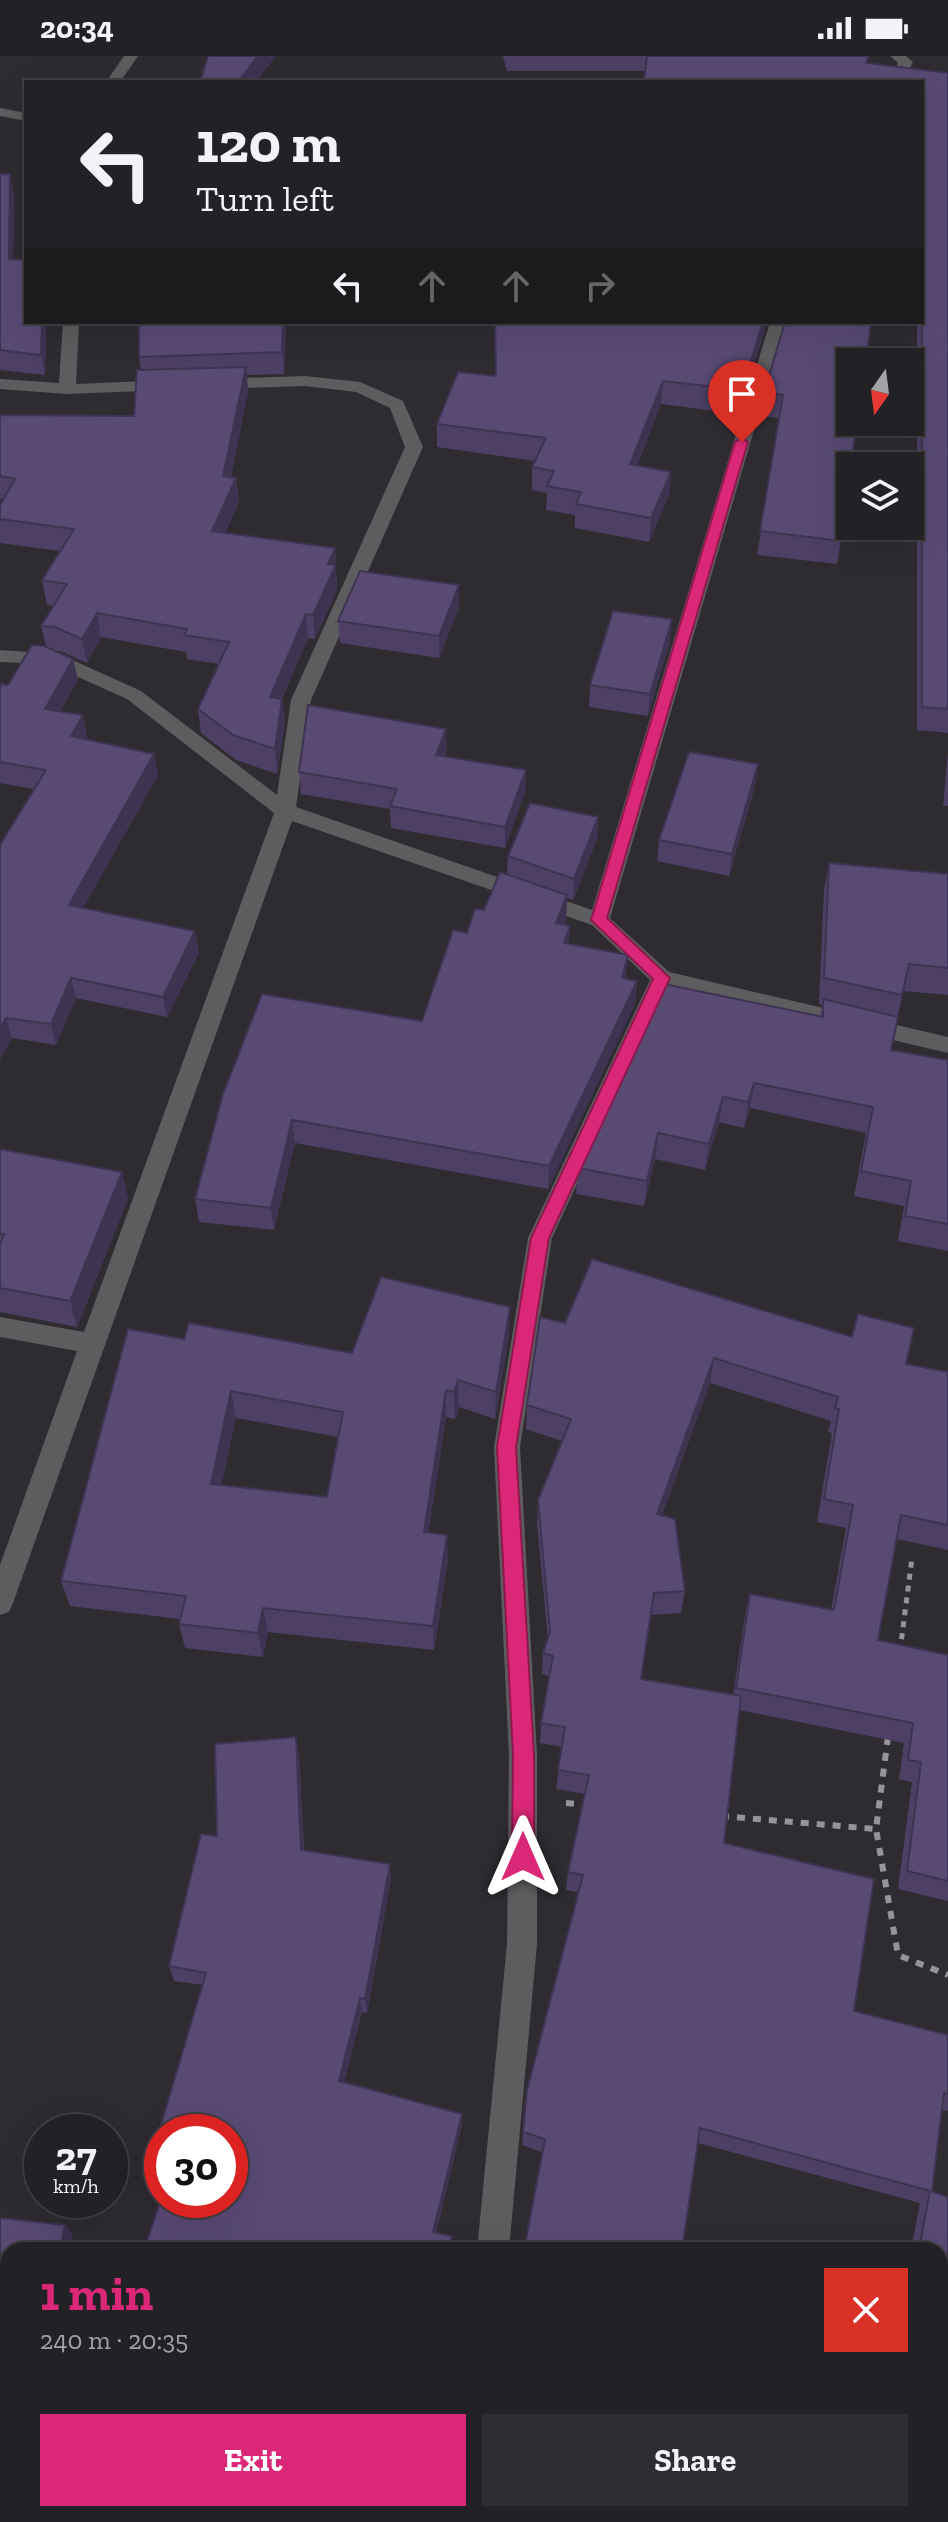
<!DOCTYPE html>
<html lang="en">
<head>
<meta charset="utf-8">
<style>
	body { margin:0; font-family:"Zilla Slab",serif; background:#2e2e32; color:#f1f3f6; height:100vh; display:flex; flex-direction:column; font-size:30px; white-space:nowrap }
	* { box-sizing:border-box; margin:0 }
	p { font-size:26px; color:#a2a3a7 }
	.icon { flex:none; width:44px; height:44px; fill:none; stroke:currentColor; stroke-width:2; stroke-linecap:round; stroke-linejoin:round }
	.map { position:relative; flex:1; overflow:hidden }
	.side { position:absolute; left:0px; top:2186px; width:948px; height:280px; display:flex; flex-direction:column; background:#222125; border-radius:24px 24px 0 0; box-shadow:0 8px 32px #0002,0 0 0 2px #3f3e42 }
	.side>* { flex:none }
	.hud { position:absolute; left:24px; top:24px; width:900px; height:244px; border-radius:0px; box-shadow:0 8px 32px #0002,0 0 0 2px #3f3e42; background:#222125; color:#f1f3f6; overflow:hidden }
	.needle { width:52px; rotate:194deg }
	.fabs { position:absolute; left:836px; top:292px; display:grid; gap:16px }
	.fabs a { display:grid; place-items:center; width:88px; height:88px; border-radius:0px; background:#222125; box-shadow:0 8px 32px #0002,0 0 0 2px #3f3e42; font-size:40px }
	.speed { position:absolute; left:24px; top:2058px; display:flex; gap:16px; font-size:40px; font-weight:700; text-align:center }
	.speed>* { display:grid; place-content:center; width:104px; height:104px; border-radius:50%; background:#222125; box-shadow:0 8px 32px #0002,0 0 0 2px #3f3e42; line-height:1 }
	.speed small { font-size:20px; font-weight:400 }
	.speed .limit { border:12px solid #d22; background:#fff; color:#111 }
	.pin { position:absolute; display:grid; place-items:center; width:68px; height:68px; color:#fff; margin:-82px -34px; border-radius:50% 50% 50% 0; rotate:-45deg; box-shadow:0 0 8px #0007 }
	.pin .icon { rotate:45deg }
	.me { position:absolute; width:88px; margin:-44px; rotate:0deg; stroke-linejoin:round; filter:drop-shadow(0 0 6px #0008) }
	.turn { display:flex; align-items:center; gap:28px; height:168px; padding:0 40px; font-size:36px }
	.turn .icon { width:104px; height:104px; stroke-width:2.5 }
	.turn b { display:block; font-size:56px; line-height:68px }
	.lanes { display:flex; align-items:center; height:76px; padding:0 40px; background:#0003; justify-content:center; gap:40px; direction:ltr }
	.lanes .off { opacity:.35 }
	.round { display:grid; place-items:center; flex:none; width:84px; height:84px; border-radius:0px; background:#2e2e32 }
	.overview { display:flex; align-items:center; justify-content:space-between; height:136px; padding:0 40px }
	h1 { font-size:48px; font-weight:700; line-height:60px; color:#db2777 }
	.button { display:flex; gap:16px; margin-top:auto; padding:16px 40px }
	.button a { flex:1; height:92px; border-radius:0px; background:#db2777; color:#fff; font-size:32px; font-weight:700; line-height:92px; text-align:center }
	.button a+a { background:#2e2e32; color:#f1f3f6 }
	.status { display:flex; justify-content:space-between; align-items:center; height:56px; padding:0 40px; background:#222125; direction:ltr }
	.status svg { height:22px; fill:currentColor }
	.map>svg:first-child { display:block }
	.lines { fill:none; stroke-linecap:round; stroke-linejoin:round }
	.path-far1 { stroke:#959498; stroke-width:5; stroke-dasharray:6 6; stroke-linecap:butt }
	.path { stroke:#959498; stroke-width:6; stroke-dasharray:8 8; stroke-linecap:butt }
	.street { fill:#5d5c5f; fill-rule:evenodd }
	.wall { fill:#4d4064; fill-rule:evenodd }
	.shaded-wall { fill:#3e3451 }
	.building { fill:#594a74; stroke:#3e3451; stroke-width:2; fill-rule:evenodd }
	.route { fill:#db2777; stroke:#8e194d; stroke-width:2 }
</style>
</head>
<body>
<div class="status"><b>20:34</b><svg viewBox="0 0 49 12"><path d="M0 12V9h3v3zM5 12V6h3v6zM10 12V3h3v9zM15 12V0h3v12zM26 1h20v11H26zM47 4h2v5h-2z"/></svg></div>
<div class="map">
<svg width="948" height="2466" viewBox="0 0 948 2466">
	<rect width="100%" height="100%" fill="#2e2c31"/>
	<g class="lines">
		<!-- path-far1 -->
		<path class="path-far1" d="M900 1595 912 1502"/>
		<!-- path -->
		<path class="path" d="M888 1681 876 1773 898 1899 948 1919
			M566 1747 588 1749
			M721 1760 876 1773"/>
		<!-- street -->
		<path class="street" d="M124 0H138L120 26H106Z
			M890 0H906L913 6 903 26H889L898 7Z
			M0 52 26 57V65L0 60Z
			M63 266H79L76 328 169 324 177 329 169 334 67 338 0 333V323L59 327Z
			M770 266H786L610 862 669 916 948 981V997L668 931 552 1182 520 1391 537 1699V1888L509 2194H477L507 1888 509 1699 494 1391 528 1182 650 924 592 869 292 765 13 1547 9 1556 0 1559V1509L77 1295 0 1281V1261L84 1276 274 757 127 643 49 608 0 606V594L59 598 141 635 277 739 291 644 405 391 390 352 356 336 305 330 214 333 206 328 214 323 305 320 360 326 403 345 423 391 311 644 296 751 592 854Z
			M451 2458H485L484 2466H450Z"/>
	</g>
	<!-- wall -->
	<path class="wall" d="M503 0H869L867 7 948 17V677L917 674V266H922V26L645 15H507Z
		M0 118 14 138 13 203 46 266 45 319 0 314Z
		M286 266 284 318 247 319 248 335 231 421 236 422 239 446 225 477 335 492 337 534 315 583 308 582 282 643 285 667 277 718 236 704 201 677 198 653 219 608 187 603 186 596 101 581 87 607 60 595H56L73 603 78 624 60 655 87 680 85 683 154 698 158 719 83 852 195 875 199 896 167 961 76 942 56 989 12 982 0 1003V789L34 733 0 727V630L8 629 46 590 41 570 54 550 47 549 42 524 60 495 0 487V449L3 444 0 443V359L134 360 141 314 139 301Z
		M495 266H767L739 358 661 348 637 410 671 416 669 439 649 486 575 472V459L546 454 547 437 532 434V411L535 405 437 391V368L496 320Z
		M785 266 841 485 837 508 757 499 779 362 761 360 764 337Z
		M459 551 439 602 340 587 338 565Z
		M670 585 648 660 589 651 590 629Z
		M447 695 445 700 526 714 525 736 505 792 391 772 390 753 301 738 299 716Z
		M948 696V750H943Z
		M758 708 755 730 729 820 657 805 659 784Z
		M598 761 597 783 573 844 567 842 566 863 564 869 569 888 626 923 637 925 635 948 548 1133 295 1087 274 1174 199 1166 195 1143 223 1038 422 965 467 877 507 819 508 800Z
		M829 807 948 818V939L903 935 891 994 948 1004V1195L898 1185 904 1150 854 1140 866 1077 750 1052 744 1072 719 1066 705 1114 655 1103 644 1150 576 1138 578 1112 820 960 822 949 819 948 824 834Z
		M0 1093 122 1116 128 1143 77 1271 0 1256Z
		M858 1258 906 1308 948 1316V1494L897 1483 878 1584 948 1599V1845L898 1833 912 1726 899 1723 904 1687 739 1654 724 1787 854 1955 948 1979V2055L942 2054 932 2135 948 2141V2466H936L915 2458H940V2194H911L920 2147 698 2087 542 2096 522 2089 527 2034 578 1836 566 1834 568 1816 585 1738 556 1733 562 1691 540 1687 541 1667 549 1620 542 1618 543 1597 548 1584 537 1467 538 1444 562 1385 526 1373 527 1349 565 1267 852 1281ZM710 1327 831 1365 828 1376 832 1377 817 1466 846 1472 831 1554 750 1538 745 1560 733 1639 641 1623 651 1559 681 1557 685 1535 662 1459Z
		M509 1279 495 1363 459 1351 455 1363 446 1361 428 1477 448 1504 434 1594 268 1576 263 1601 185 1592 179 1568 180 1563 70 1550 61 1525 184 1283 352 1297ZM236 1362 338 1381 327 1441 221 1429Z
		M299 1698 304 1794 391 1823 367 1957 362 1956 344 2027 462 2058V2069L436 2177 452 2180V2194H144L230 2076H162L160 2072 203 1929 174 1925 169 1910 217 1780Z"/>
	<!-- shaded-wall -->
	<path class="shaded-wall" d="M258 0H276L256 26H238Z
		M10 118 14 138 13 223 9 203Z
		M42 266H46L45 319 41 299Z
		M283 266H286L284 318 282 296Z
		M763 266H767L739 358 742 334Z
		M246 311 248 335 226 443 236 422 239 446 215 500 212 475Z
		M663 325 661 348 628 432 630 408Z
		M671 416 669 439 649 486 651 462Z
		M335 492 337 534 315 583 313 559 328 508Z
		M459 529V551L439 602V580Z
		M97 557 101 581 87 607 82 583Z
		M306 558 308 582 272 665 270 641Z
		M672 563 670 585 648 660 650 638Z
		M73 603 78 624 50 674 45 653Z
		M282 643 285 667 277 718 275 693Z
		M83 659 87 680 75 702 71 680Z
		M446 673 447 695 436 721V699Z
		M154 698 158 719 73 870 69 849Z
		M758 708 755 730 729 820 732 798Z
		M526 714 525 736 505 792V771Z
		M598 761 597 783 573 844 574 823Z
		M567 839 566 863 555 891 556 867Z
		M570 870 568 893 564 887Z
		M195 875 199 896 167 961 163 941Z
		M628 899 626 922H622Z
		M71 922 76 942 56 989 51 968Z
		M637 925 635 948 548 1133 549 1110Z
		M6 962 12 982 0 1003V972Z
		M754 1027 750 1052 744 1072 748 1046Z
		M723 1041 719 1066 705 1114 709 1088Z
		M292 1064 295 1087 274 1174 271 1152Z
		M658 1077 655 1103 644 1150 647 1125Z
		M122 1116 128 1143 77 1271 70 1245Z
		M510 1251 509 1279 495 1363 496 1336Z
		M714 1302 710 1327 654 1480 657 1458Z
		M458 1324 459 1351 455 1363 454 1336Z
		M446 1334V1361L425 1501 424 1476Z
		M231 1335 236 1362 216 1454 211 1428Z
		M447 1479 448 1504 434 1594 433 1570Z
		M263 1552 268 1576 263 1601 258 1577Z
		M296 1681 299 1698 304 1809 301 1794Z
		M390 1808 391 1823 367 1957 365 1943Z
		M360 1942 362 1956 341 2038 339 2025Z
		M462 2058V2069L434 2186 433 2176Z
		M65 2169 73 2179 70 2194H60Z
		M258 2458H264L262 2466H256Z"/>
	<!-- building -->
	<path class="building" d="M208 0H258L238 26H200Z
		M647 0H868L866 7 948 17V653L922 651V26H644Z
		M0 118H10L9 203 26 204V266H42L41 299 0 294Z
		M139 266H283L282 296 139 301Z
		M495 266H763L742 334 663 325 630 408 671 416 651 462 576 448 581 436 547 430 554 415 532 411 546 382 437 368 458 316 496 320Z
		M785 266H871L866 306H850V366H857L851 410H850V419L841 485 760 475 783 339 764 337Z
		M246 311 223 420 236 422 212 475 335 492 328 508 336 509 313 559 306 558 270 641 282 643 275 693 233 679 198 653 229 586 184 579 187 573 97 557 82 583 55 571 41 570 67 528 42 524 74 473 0 463V449L15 423 0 420V359L134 360 137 314Z
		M360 515 459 529 439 580 338 565Z
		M613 555 672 563 650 638 590 629Z
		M32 589 44 590 73 603 45 653 83 659 71 680 154 698 69 849 195 875 163 941 71 922 51 968 6 962 0 972V789L46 714 0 706V630L1 628 8 629Z
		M308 649 446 673 436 699 526 714 505 771 390 750 397 733 299 716Z
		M689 696 758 708 732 798 659 784Z
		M530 747 598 761 574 823 508 800Z
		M829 807 948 818V912L909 908 902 939 824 922Z
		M500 816 567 839 556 867 570 870 564 887 628 899 622 922 637 925 549 1110 292 1064 271 1152 195 1143 223 1038 262 938 422 965 453 874 467 877 475 853 484 854Z
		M664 928 823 961V943L898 961 891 994 948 1004V1168L905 1160 911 1125 861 1115 873 1051 754 1027 748 1046 723 1041 709 1088 658 1077 647 1125 578 1112Z
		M0 1093 122 1116 70 1245 0 1232V1188L4 1178H0Z
		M592 1203 852 1281 858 1258 914 1272 906 1308 948 1316V1469L901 1459 878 1584 948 1599V1825L907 1815 921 1706 908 1704 913 1667 736 1632 750 1538 834 1554 853 1449 824 1443 839 1353 835 1352 838 1341 714 1302 657 1458 675 1463 685 1535 654 1537 641 1623 741 1640 724 1787 874 1823 854 1955 948 1979V2038L944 2037 932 2135 948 2141V2461L940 2458V2194H919L930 2135 700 2072 682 2194H524L545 2083 523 2076 527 2034 583 1819 568 1816 589 1719 558 1714 565 1671 541 1667 553 1600 543 1597 550 1576 538 1444 571 1363 527 1349 540 1261 565 1267Z
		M381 1221 510 1251 496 1336 458 1324 454 1336 446 1334 424 1476 447 1479 433 1570 263 1552 258 1577 179 1568 186 1540 61 1525 128 1273 184 1283 189 1267 352 1297ZM231 1335 343 1356 327 1441 211 1428Z
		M296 1681 301 1794 390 1808 365 1943 360 1942 339 2025 462 2058 433 2176 452 2180 449 2194H144L162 2140V2144H230V2076H176L160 2072 206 1917 169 1910 201 1778 217 1780 215 1688Z
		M0 2162 65 2169 60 2194H8V2458H258L256 2466H0Z
		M497 2458H679L678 2466H496Z"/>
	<!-- route -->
	<path class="route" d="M742 382 748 386 607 862 670 922 549 1182 516 1391 534 1699V1801L531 1809 523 1812 515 1809 512 1801 513 1699 497 1391 531 1182 653 923 591 864 735 386Z"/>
</svg>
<div class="fabs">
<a><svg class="needle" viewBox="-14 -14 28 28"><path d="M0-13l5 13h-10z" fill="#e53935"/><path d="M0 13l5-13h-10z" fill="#a2a3a7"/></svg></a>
<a><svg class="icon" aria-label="layers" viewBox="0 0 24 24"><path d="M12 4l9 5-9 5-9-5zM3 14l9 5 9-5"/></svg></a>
</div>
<div class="speed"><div>27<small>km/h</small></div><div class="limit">30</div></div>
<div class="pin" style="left:742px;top:386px;background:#d93025"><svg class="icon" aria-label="arrive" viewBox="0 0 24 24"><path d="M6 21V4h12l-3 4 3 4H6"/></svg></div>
<svg class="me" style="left:523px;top:1801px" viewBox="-20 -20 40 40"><path d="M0-17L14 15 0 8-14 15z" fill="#db2777" stroke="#fff" stroke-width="4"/></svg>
<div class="hud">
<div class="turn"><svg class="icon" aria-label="left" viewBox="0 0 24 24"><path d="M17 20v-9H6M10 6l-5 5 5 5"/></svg><div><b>120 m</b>Turn left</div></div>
<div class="lanes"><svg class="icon" aria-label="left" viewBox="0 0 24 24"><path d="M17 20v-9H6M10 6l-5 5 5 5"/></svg><svg class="icon off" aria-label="ahead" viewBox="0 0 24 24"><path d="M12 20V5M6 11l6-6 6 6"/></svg><svg class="icon off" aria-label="ahead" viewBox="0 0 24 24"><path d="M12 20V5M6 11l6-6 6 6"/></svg><svg class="icon off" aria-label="right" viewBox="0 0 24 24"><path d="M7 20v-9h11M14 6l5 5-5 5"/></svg></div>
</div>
<section class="side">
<div class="overview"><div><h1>1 min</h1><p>240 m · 20:35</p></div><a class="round" style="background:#d93025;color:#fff"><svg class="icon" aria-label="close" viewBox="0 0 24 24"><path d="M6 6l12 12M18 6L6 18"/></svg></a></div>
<div class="button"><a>Exit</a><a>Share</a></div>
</section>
</div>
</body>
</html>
